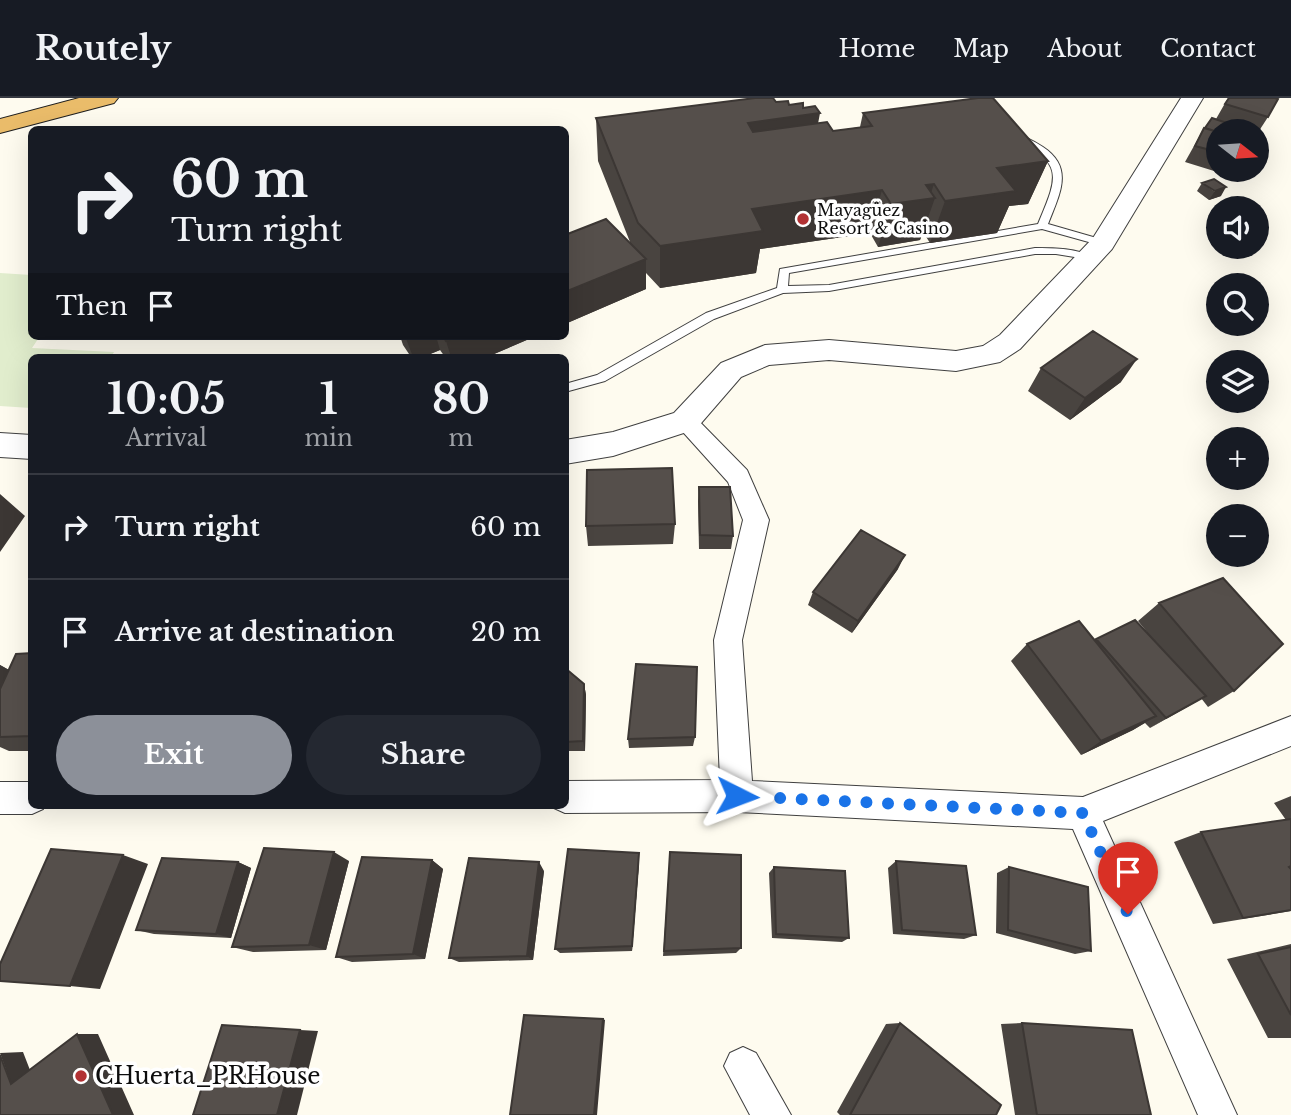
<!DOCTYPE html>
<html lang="en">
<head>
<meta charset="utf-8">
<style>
	body { margin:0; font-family:"Libre Baskerville",serif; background:#242831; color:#f1f3f6; height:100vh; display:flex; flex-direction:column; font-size:26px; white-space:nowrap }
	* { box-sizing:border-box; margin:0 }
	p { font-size:23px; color:#9ea1a6 }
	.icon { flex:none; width:38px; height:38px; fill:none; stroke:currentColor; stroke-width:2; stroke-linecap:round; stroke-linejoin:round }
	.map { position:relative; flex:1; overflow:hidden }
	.panel { position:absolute; left:28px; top:256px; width:541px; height:455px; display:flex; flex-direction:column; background:#171b24; border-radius:10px; box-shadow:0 7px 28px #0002 }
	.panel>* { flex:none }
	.guide { position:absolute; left:28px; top:28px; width:541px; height:214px; border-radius:10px; box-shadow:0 7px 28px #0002; background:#171b24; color:#f1f3f6; overflow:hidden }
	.needle { width:46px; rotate:107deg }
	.buttons { position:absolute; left:1206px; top:21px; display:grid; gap:14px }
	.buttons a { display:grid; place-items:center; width:63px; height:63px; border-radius:50%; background:#171b24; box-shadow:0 7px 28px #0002; font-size:35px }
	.pin { position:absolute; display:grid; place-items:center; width:60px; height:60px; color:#fff; margin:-72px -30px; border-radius:50% 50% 50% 0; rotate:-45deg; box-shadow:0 0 7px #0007 }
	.pin .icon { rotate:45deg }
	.me { position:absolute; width:77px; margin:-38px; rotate:93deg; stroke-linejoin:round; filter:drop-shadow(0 0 5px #0008) }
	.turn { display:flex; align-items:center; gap:24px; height:147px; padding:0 28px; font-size:32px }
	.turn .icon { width:91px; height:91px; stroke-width:2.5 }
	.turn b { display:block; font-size:49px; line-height:60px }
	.then { display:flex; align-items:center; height:66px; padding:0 28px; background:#0003; gap:14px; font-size:26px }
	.eta { display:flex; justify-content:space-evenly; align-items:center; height:119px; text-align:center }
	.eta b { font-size:42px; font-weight:700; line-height:49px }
	.cta { display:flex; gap:14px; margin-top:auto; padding:14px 28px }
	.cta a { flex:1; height:80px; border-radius:42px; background:#8c9099; color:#fff; font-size:28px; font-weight:700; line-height:80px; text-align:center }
	.cta a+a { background:#242831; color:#f1f3f6 }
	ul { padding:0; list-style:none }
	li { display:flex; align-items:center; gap:21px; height:105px; padding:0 28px; border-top:2px solid #363941 }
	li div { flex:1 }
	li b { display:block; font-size:26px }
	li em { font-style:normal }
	header { display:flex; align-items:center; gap:42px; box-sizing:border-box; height:98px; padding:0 35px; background:#171b24; border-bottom:2px solid #363941 }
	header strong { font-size:33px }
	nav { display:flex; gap:38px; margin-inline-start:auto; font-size:24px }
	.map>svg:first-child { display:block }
	.pitch { fill:#e1edcd }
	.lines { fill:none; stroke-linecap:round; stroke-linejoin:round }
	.service-casing { stroke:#404040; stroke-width:2 }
	.minor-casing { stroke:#404040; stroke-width:2 }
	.tertiary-casing { stroke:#404040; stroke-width:2 }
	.trunk-casing { stroke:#1e1e1e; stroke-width:2 }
	.service { fill:#fff; fill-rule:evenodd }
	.minor { fill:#fff; fill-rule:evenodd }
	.tertiary { fill:#fff; fill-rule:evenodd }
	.trunk { fill:#eabc6a; fill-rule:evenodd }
	.wall { fill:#494440 }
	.shaded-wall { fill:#3c3734 }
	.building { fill:#554f4b; stroke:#3c3734; stroke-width:2 }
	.route { stroke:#1a73e8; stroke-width:12; stroke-dasharray:0 21.6 }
	.poi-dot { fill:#b23133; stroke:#fff; stroke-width:2.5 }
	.labels { text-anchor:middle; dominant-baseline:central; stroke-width:7; stroke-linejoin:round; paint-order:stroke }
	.far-poi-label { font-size:16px; fill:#0d0d0d; stroke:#fff; text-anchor:start }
	.near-poi-label { font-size:23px; fill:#0d0d0d; stroke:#fff; text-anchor:start }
</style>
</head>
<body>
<header>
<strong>Routely</strong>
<nav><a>Home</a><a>Map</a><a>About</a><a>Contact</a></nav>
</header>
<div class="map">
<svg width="1291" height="1017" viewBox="0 0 1291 1017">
	<rect width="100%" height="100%" fill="#fefbef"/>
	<!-- pitch -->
	<path class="pitch" d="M0 175 31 177 32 238H40L32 250 114 254 111 259H32L31 310 0 308Z"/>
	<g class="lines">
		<defs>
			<path id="service" d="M1013 37C1023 37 1034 43 1043 49 1075 70 1059 97 1048 126L1107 143V147L1103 148 1042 131 789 175 788 188 829 187 1035 150C1053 150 1079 150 1094 160L1093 162 1056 156H1035L829 193 783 195 714 221 605 283 565 294V286L597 277 706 215 777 190 780 171 1038 126C1058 78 1065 65 1013 41Z"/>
			<path id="minor" d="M685 314 693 317 747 372 769 422 742 542 752 683 1083 699 1291 618V648L1103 723 1237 1017H1198L1073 731 737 714 565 715 554 710 552 707H565V683L720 682 714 542 743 422 728 384 673 323 677 317Z
				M0 684H32V707H45L43 711 32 716H0Z
				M743 949 756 955 791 1017H750L724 968 730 955Z"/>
			<path id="tertiary" d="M1181 0H1203L1112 151 1020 251 1000 264 956 273 829 262 769 267 741 279 696 331 613 358 565 366V342L613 334 674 315 721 265 765 247 829 242 956 253 983 248 1000 237 1093 140Z
				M0 335 32 337V361L0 359Z"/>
			<path id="trunk" d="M79 0H118L114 5 0 35V21Z"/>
		</defs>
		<!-- service casing -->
		<use href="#service" class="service-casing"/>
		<!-- minor casing -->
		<use href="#minor" class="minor-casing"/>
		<!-- tertiary casing -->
		<use href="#tertiary" class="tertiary-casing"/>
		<!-- trunk casing -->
		<use href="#trunk" class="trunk-casing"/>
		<!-- service -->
		<use href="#service" class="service"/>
		<!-- minor -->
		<use href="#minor" class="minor"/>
		<!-- tertiary -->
		<use href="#tertiary" class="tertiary"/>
		<!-- trunk -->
		<use href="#trunk" class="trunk"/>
	</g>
	<!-- wall -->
	<path class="wall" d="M1228 0 1268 19 1257 36 1256 33H1218V72H1231L1227 77 1185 64 1204 30 1216 21Z
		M776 4 803 10 818 25 833 33 860 29 863 15 1048 63 1028 106 1009 108 997 135 930 145 923 134 920 142 878 149 870 135 760 151 756 175 660 190 646 175V191L565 226V137L630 144 598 63 596 20Z
		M1202 85 1221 98 1209 102 1197 93Z
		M400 238H536L487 259H445L440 252 423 259H411L403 247Z
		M1041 270 1121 284 1070 322 1028 293Z
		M699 389 733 438 731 451H699L698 403Z
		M675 426 673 446 588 448 586 428Z
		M898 471 852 535 808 507 813 494Z
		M1159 505 1234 593 1208 609 1201 600 1150 630 1145 625 1133 632 1081 657 1011 563 1027 546 1095 543 1096 541 1147 534 1138 523Z
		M32 555V653H9L0 649V567L9 572Z
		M565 570 584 586 586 597 585 653H565Z
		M695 639 693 648 629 650 628 641Z
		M1291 698V813L1213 826 1174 744 1201 734 1286 722 1274 705Z
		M670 754 741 850 736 855 663 858Z
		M639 755V765L632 853 560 855 555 851Z
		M432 762 443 771 425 861 352 864 336 859Z
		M349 763 326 852 253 854 232 849Z
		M896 763 976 837 964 841 893 836 888 770Z
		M238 764 251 770 231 840 154 836 136 832Z
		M774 769 849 840 842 844 772 840 769 775Z
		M1009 769 1091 853 1075 856 996 835 997 775Z
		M544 773 533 862 459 864 449 860Z
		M1291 846V940H1268L1227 861Z
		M900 925 996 1017H840L837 1014 886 926Z
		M1022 925 1151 1017H1015L1001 926Z"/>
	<!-- shaded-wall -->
	<path class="shaded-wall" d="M820 15 812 58 743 67 748 25Z
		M1048 63 1028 106 1009 108 997 135 930 145 945 103 997 70Z
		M934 86 929 101 935 100 920 142 878 149 891 106 926 87Z
		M1226 89 1221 98 1209 102 1215 93Z
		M882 92 870 135 760 151 756 175 660 190V148L752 111Z
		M646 161V191L565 226V194Z
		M405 238H436L440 252 423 259H413Z
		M458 238H536L487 259H451L446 243Z
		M1137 261 1121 284 1070 322 1085 300Z
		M0 396 25 418 0 454Z
		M905 457 898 471 852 535 858 523Z
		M0 567 16 576 0 611Z
		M584 586 586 597 585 653 583 643Z
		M1206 598 1189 608 1150 630 1166 620Z
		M1156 618 1133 632 1081 657 1101 643Z
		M334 754 349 763 326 852 309 847Z
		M639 755V765L632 853V848Z
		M123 757 148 766 100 891 70 888Z
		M432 762 443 771 425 861 413 856Z
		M238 764 251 770 231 840 216 836Z
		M539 764 544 773 533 862 527 858Z
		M603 921 605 922 597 1017H594Z
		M300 932 318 933 297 1017H277Z
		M77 936H98L134 1017H113Z
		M23 954 35 985 11 986 0 955Z"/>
	<!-- building -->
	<path class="building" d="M755 0H773L776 4 788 3 789 7 803 5V10L815 8 820 15 748 25 753 34 827 24 833 33 872 28 863 15 978 0H993L1048 63 997 70 1016 93 945 103 934 86 926 87 935 100 891 106 882 92 752 111 763 133 660 148 638 125 596 20Z
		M1229 0H1275L1278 1 1268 19 1225 6Z
		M1212 20 1248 32 1244 33 1218 34 1205 30Z
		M1204 30 1218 34V54L1195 48Z
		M1214 81 1226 89 1215 93 1202 85Z
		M606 121 646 161 565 194V137Z
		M1093 233 1137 261 1085 300 1041 270Z
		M443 238H458L446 243Z
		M672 370 675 426 586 428 587 372Z
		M699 389H730L733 438 700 437Z
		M861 432 905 457 858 523 813 494Z
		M1223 480 1283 546 1234 593 1159 505Z
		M1135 522 1206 598 1166 620 1096 541Z
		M1079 523 1156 618 1101 643 1027 546Z
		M32 555V638L0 639V591L16 556Z
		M636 566 697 569 695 639 628 641Z
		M565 570 584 586 583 643 565 644Z
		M1291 721V768L1289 769 1291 771V812L1243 820 1201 734Z
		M264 750 334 754 309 847 232 849Z
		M51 751 123 757 70 888 0 883V866Z
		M568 751 639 755 632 848 555 851Z
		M670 754 741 757V850L664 853Z
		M362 759 432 762 413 856 336 859Z
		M162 760 238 764 216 836 136 832Z
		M469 760 539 764 527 858 449 860Z
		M896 763 966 768 976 837 902 832Z
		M774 769 845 773 849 840 776 836Z
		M1009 769 1088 789 1091 853 1008 832Z
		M1291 849V917L1258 856Z
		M524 917 603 921 594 1017H510Z
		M900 925 1001 1007 996 1017H850Z
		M1022 925 1132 932 1151 1017H1037Z
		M222 927 300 932 277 1017H193Z
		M77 936 113 1017H0V957L11 986Z"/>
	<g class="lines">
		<!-- route -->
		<path class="route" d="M737 698 1083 715 1128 816"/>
	</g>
	<!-- markers -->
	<g class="poi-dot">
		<circle cx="803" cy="121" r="7"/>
		<circle cx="81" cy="978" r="7"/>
	</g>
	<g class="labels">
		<!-- far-poi labels -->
		<g class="far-poi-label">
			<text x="817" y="112">Mayagüez<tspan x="817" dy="18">Resort &amp; Casino</tspan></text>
		</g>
		<!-- near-poi labels -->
		<g class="near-poi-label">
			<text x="95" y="978">CHuerta_PRHouse</text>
		</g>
	</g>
</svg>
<div class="buttons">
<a><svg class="needle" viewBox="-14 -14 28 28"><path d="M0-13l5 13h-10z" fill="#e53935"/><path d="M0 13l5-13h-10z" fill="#9ea1a6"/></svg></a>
<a><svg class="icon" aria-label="sound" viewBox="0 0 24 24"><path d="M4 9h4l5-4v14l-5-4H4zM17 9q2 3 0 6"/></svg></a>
<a><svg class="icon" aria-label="search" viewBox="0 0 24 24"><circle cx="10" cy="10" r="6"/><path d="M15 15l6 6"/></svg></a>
<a><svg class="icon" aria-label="layers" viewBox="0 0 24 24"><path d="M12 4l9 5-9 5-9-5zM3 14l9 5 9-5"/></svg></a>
<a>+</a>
<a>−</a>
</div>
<div class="pin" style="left:1128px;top:816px;background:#d93025"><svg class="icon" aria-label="arrive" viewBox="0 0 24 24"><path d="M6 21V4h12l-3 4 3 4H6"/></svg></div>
<svg class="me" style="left:737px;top:698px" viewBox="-20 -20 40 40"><path d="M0-17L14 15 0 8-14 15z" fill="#1a73e8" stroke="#fff" stroke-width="4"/></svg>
<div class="guide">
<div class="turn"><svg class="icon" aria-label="right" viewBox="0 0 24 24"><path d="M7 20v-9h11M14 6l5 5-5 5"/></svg><div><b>60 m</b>Turn right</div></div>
<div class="then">Then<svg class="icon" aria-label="arrive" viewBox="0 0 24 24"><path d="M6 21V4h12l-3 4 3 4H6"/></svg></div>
</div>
<section class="panel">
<div class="eta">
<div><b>10:05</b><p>Arrival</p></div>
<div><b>1</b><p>min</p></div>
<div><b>80</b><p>m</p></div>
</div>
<ul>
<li><svg class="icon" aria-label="right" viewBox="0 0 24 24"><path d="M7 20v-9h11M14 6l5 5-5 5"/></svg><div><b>Turn right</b></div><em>60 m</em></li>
<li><svg class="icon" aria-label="arrive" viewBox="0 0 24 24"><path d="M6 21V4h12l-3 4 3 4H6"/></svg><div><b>Arrive at destination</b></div><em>20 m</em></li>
</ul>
<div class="cta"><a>Exit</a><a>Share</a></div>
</section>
</div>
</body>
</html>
